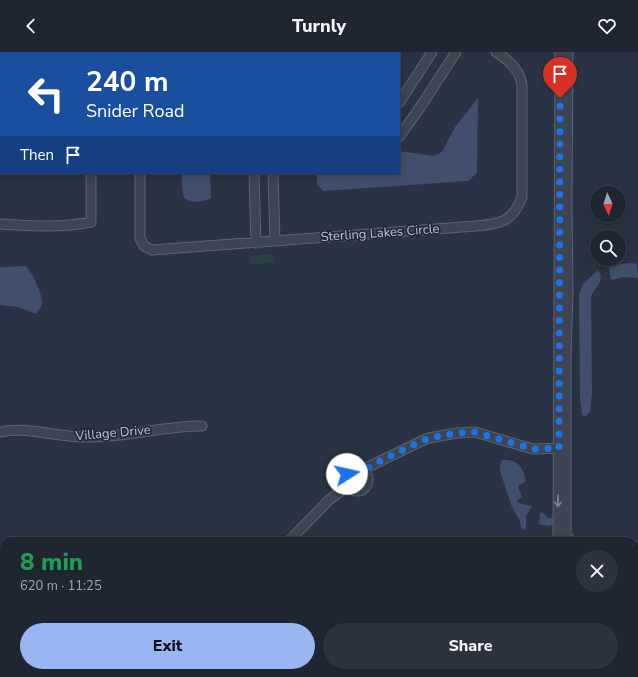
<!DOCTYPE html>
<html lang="en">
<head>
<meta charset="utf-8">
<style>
	body { margin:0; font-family:"Nunito Sans",sans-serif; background:#2c323e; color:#f1f3f6; height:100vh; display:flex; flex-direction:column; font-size:15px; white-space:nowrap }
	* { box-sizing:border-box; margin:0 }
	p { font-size:13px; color:#a1a5ac }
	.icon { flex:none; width:22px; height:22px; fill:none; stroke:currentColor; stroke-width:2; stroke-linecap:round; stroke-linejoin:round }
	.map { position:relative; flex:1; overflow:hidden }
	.panel { position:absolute; left:0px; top:485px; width:638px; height:140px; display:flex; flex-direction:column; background:#1f2632; border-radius:12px 12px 0 0; box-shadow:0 2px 10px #0003,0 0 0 1px #3c434d }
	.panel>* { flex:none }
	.guide { position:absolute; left:0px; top:0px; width:400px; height:122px; box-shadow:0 2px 10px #0003,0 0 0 1px #3c434d; background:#1a4fa0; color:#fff; overflow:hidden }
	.needle { width:26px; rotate:176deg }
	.fabs { position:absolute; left:590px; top:134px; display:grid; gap:8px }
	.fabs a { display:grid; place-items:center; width:36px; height:36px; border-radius:50%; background:#1f2632; box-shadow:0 2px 10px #0003,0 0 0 1px #3c434d; font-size:20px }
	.pin { position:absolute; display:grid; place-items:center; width:34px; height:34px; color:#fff; margin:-41px -17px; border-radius:50% 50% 50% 0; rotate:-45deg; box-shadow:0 0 4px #0007 }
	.pin .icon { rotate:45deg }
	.me { position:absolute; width:44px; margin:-22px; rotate:80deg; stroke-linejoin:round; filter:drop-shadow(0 0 3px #0008) }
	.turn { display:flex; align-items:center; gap:14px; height:84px; padding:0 20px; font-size:18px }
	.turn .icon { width:52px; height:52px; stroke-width:2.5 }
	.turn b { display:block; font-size:28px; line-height:34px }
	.then { display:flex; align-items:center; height:38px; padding:0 20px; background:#0003; gap:8px; font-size:15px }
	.round { display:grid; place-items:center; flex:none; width:42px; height:42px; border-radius:21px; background:#2c323e }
	.summary { display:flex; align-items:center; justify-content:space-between; height:68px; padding:0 20px }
	h1 { font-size:24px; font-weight:800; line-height:30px; color:#1e9e55 }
	.action { display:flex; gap:8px; margin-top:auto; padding:8px 20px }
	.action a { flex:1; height:46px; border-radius:24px; background:#99b6f3; color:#111; font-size:16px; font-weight:800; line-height:46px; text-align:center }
	.action a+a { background:#2c323e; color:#f1f3f6 }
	header { display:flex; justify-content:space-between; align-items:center; height:52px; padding:0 20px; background:#1f2632; font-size:18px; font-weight:800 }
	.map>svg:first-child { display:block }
	.green { fill:#2b4044 }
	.water { fill:#404f6b }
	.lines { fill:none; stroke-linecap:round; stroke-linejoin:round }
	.stream { stroke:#404f6b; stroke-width:2 }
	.minor-casing { stroke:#5c6370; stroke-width:11 }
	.minor { stroke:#3d4553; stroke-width:9 }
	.oneway { stroke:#828996 }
	.route { stroke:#1a73e8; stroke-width:7; stroke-dasharray:0 12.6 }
	.labels { text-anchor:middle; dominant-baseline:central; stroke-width:3.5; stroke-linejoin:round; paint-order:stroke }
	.street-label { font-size:13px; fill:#bbc1cc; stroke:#222a38 }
</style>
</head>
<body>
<header><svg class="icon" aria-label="back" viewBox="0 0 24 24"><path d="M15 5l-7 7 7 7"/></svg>Turnly<svg class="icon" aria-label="heart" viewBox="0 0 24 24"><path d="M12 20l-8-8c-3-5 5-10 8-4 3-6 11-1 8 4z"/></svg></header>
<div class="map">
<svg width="638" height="625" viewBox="0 0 638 625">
	<rect width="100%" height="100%" fill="#293343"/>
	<!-- green -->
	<path class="green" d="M273 202 274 211 250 212 249 204Z"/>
	<!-- water -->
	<path class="water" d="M478 46 477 121 468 129 323 139 317 132V121H399V99L434 104 442 100 455 75Z
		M182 121H210L211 146C201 151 193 151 184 146L182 134Z
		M631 211 637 212 638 226 624 225 611 228 609 216 621 212Z
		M26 214C32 221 44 244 42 253 41 256 37 259 36 262L18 255 0 253V215Z
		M598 218 601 224C600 235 594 235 591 246L592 341 590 360 586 364 582 363 580 346 579 242 583 232Z
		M502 408C517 407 523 414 526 429L518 434 522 445 517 448 518 451 532 454 526 464V476L524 478 521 476 520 469 512 455 500 419V413Z
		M541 460 545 462 548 466H555L553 472 549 474 538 472 540 468 539 464Z"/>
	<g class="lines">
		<!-- stream -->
		<path class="stream" d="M573 482V489
			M572 625 574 621"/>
		<defs>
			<path id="minor" d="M141 0V1
				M247 0V1
				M269 0V1
				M4 1V0
				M60 1V0
				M92 1V0
				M255 1V0
				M0 28H1
				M399 51 432 0
				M399 85 421 54 456 0
				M0 102H1
				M140 121V186L144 194 152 198 476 174C500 172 513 170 522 145V33C520 18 509 8 496 0
				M254 121 256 191
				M273 121 275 189
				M0 172C31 174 61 176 91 170V121
				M0 380C28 374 60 386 89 385 127 385 164 374 202 374
				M346 428a11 11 0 1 1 22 0a11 11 0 1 1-22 0Z
				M364 419 370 414 428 386 457 381 475 380 533 397 565 396
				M289 489 329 448 348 434
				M558 489 560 0
				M566 489V304L568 243 567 154 568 0
				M0 563 4 561
				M175 625 176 621
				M558 625V621
				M565 625V621"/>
		</defs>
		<!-- minor casing -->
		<use href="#minor" class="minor-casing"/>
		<!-- minor -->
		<use href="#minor" class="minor"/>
	</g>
	<!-- one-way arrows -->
	<defs><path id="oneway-shaft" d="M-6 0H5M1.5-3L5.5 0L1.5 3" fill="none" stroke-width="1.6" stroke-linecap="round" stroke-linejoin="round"/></defs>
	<use class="oneway" href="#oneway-shaft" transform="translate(558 449) rotate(90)"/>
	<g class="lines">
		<!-- route -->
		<path class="route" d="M347 422C352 416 358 415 364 419L370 414 428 386 457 381 475 380 533 397 559 396 560 46"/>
	</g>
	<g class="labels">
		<!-- street labels -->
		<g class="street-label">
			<text transform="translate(380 181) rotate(-4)">Sterling Lakes Circle</text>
			<text transform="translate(113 381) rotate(-5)">Village Drive</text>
		</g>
	</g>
</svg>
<div class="fabs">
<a><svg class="needle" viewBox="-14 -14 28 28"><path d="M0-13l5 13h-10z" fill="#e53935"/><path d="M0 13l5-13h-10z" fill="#a1a5ac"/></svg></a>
<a><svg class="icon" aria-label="search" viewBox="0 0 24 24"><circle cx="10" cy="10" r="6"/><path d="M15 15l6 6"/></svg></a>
</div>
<div class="pin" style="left:560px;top:46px;background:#d93025"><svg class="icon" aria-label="arrive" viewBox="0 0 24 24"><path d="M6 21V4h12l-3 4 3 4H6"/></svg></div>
<svg class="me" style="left:347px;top:422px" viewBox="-20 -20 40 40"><circle r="19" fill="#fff"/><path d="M0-13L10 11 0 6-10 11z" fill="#1a73e8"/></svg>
<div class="guide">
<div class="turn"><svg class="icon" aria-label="left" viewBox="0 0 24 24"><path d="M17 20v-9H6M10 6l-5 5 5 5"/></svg><div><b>240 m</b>Snider Road</div></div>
<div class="then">Then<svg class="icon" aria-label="arrive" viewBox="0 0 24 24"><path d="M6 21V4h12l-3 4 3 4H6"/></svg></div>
</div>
<section class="panel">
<div class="summary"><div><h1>8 min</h1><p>620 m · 11:25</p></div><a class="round"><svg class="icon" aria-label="close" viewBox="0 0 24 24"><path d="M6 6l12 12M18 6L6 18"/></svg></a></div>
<div class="action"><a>Exit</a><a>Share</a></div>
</section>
</div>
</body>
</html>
